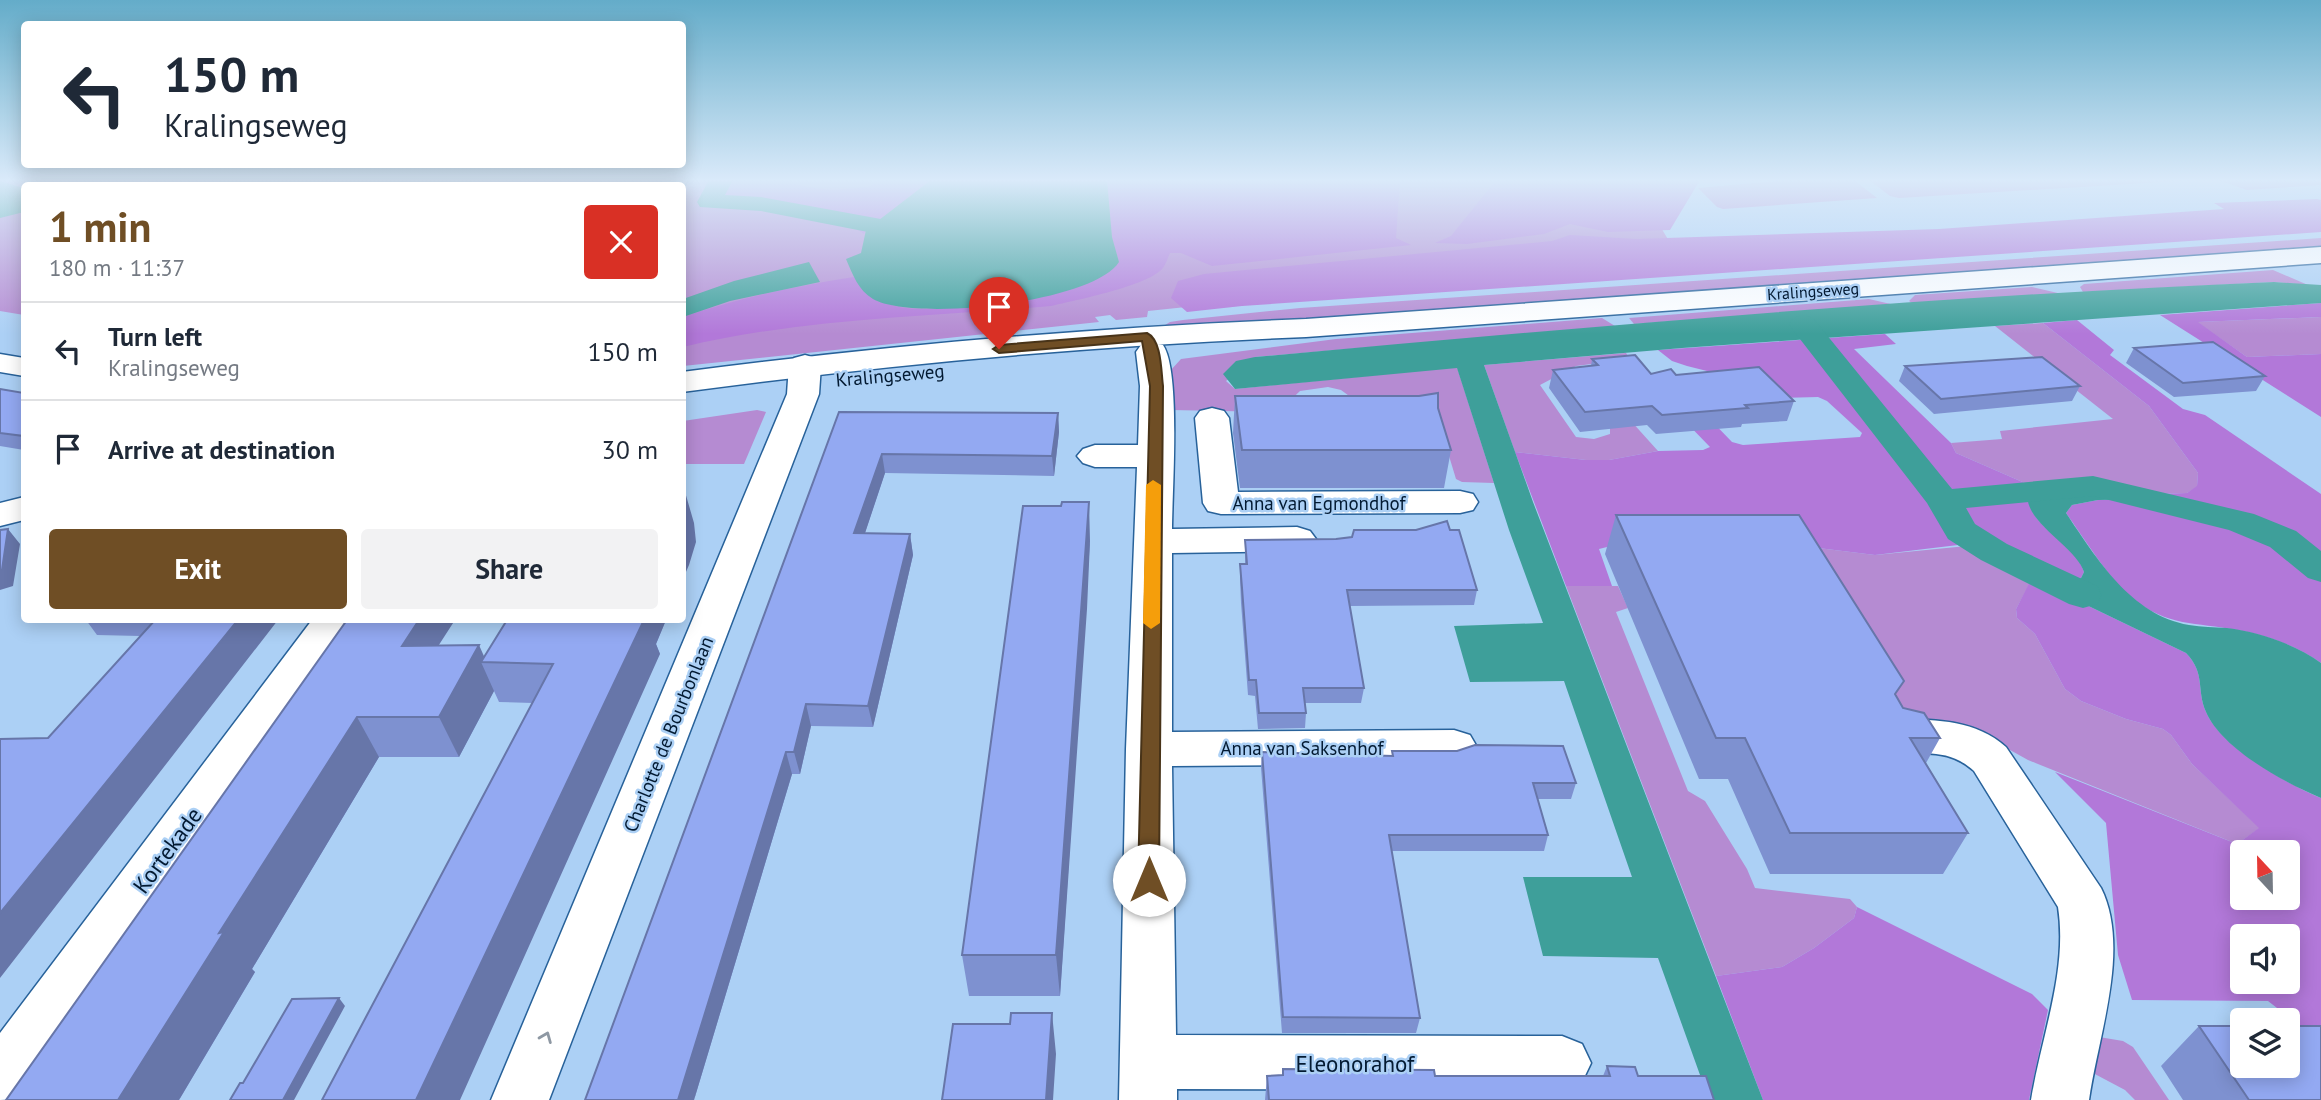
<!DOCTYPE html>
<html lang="en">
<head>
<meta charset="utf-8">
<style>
	body { margin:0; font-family:"PT Sans",sans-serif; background:#f2f2f3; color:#1f2937; height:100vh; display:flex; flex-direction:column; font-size:26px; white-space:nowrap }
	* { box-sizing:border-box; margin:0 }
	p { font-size:23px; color:#747a83 }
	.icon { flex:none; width:38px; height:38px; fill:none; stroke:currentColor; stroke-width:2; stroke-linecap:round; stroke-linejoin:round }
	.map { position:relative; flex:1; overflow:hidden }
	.panel { position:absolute; left:21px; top:182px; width:665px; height:441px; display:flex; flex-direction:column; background:#fff; border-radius:7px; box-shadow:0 4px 18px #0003 }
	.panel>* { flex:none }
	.top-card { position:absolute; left:21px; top:21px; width:665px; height:147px; border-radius:7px; box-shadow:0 4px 18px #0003; background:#fff; color:#1f2937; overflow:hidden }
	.needle { width:46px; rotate:338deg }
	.controls { position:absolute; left:2230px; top:840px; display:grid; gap:14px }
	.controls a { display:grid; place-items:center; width:70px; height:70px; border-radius:7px; background:#fff; box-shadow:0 4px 18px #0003; font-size:35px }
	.pin { position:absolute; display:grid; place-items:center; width:60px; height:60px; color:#fff; margin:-72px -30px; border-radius:50% 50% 50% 0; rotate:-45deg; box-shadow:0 0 7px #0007 }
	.pin .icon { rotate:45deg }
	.me { position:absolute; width:77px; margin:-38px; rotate:0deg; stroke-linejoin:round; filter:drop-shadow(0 0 5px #0008) }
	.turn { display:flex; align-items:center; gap:24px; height:147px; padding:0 28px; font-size:32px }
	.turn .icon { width:91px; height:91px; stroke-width:2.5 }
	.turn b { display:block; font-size:49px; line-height:60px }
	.round { display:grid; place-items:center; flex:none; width:74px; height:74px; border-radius:7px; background:#f2f2f3 }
	.summary { display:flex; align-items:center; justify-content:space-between; height:119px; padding:0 28px }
	h1 { font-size:42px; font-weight:600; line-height:52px; color:#6f4e25 }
	.cta { display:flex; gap:14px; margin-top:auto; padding:14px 28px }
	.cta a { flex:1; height:80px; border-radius:7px; background:#6f4e25; color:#fff; font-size:28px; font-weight:600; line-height:80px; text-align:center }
	.cta a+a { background:#f2f2f3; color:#1f2937 }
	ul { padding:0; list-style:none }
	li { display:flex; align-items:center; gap:21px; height:98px; padding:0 28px; border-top:2px solid #e0e1e3 }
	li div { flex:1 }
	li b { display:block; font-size:26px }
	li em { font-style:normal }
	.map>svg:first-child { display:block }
	.green { fill:#b58bd2 }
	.forest { fill:#b278d9; fill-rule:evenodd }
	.water { fill:#3e9f9a }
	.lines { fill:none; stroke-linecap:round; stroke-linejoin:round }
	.canal { fill:#3e9f9a; fill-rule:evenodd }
	.minor-casing { stroke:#28629a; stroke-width:3 }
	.major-casing { stroke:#28629a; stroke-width:3 }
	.minor { fill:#fff; fill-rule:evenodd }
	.major { fill:#fff; fill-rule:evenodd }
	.wall { fill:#7e91d0 }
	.shaded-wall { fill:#6776a9 }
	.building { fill:#93a9f2; stroke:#6776a9; stroke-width:2 }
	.oneway { stroke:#8e98a3 }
	.route { fill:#6f4e25; stroke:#483318; stroke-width:2 }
	.slow { fill:#f59e0b }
	.labels { text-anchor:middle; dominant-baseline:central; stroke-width:5; stroke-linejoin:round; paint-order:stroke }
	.far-street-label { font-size:16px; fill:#031a32; stroke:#acd0f5 }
	.street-label { font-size:19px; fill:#031a32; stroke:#acd0f5 }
	.near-street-label { font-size:23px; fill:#031a32; stroke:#acd0f5 }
</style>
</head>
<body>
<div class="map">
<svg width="2321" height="1100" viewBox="0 0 2321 1100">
	<rect width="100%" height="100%" fill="#acd0f5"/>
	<!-- green -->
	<path class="green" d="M0 180H1686L1648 206 1684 266 1292 296 1148 311 1147 317 1116 320 1110 315 1095 317 1099 322 683 366 682 186H24V315L0 311Z
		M1788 180H1854L1877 198 1723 209 1717 207 1698 188Z
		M1869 180H2179V181L1899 198 1890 196Z
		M2218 180H2321V185L2247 190Z
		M2321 238V247L1327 318 1162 327 1170 322 1183 320 1300 308Z
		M2273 270 2308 285 2274 282 2083 292 2080 287 2084 284Z
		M2032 287 2062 294 1912 303 1909 301 1915 295Z
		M1869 299 1895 305 1634 324 1629 318Z
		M2321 317V354L2247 357 2197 322Z
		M1602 318 1615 326 1255 357 1226 381 1235 389 1457 367 1494 483 1462 482 1456 479 1439 423 1356 401 1341 390 1328 387 1300 391 1278 412 1171 410 1170 371 1181 359 1336 339Z
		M2043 323 2149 406 2198 473 2197 487 2187 493 2158 494 2129 488 2034 487 1956 453 1951 443 2002 439 2000 431 2113 419 1995 326Z
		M1626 353 1630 359 1576 366 1540 385 1576 437 1594 439 1610 434V411H1622L1658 451 1609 460H1586L1515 452 1484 365Z
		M757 410 766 412 744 464H683V421Z
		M1794 545 1875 555 1967 546 2034 576 2016 609 2017 618 2035 634 2065 689 2081 701 2126 719 2163 729 2171 735 2192 764 2260 828 2237 844 2028 760 1967 726 1943 720 1880 717Z
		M1566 586H1618L1628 608 1616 612 1688 791 1705 801 1747 869 1755 888 1850 899 1857 907 1854 918 1814 948 1782 967 1716 976Z
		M2099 1037 2123 1041 2133 1047 2169 1100H2135L2125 1090 2091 1072Z"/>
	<!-- forest -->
	<path class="forest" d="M481 180H601L597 186H446Z
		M713 180H786L806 187 833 190 869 187 877 180H931L866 230 864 234C817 198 755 204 698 204Z
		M1107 180H1400L1396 238 1411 245 1212 266 1181 253H1170C1168 257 1166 264 1163 268 1148 286 1076 300 1051 306 928 317 803 318 683 347V317C739 298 795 286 854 277 893 349 1060 280 1119 262L1112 237Z
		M1496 180H1700L1670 230 1608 232 1570 224 1544 234 1467 244 1435 243 1451 236Z
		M2317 199 2321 200V232L1242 306 1187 312 1171 298 1178 281 1204 274 1552 241 1570 235 1636 239 1939 229 2224 209 2214 203Z
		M2321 303V317L2198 322 2247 357 2321 354V417L2160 315Z
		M2077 320 2114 350 2110 355 2183 409 2205 415 2321 494V663C2296 646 2267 635 2237 630 2195 622 2169 627 2131 598 2113 584 2081 534 2066 513L2072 505 2098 500 2157 499 2161 498 2158 494 2187 493 2197 486 2198 473 2149 406 2043 323Z
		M1885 334 1896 344 1854 349 1951 443 1956 453 2034 487 2028 493C2027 528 2075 541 2084 572L2081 578 2075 580 2034 577 2047 586 2186 653C2206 674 2196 689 2206 712 2221 747 2287 784 2321 798V1042L2268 1001 2132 1000 2118 955 2106 823 2055 772 2237 844 2259 828 2192 764 2171 735 2163 729 2126 719 2081 701 2065 689 2035 634 2017 618 2016 609 2033 576 1967 546 1958 545 1875 555 1794 545 1611 546 1599 549 1612 586H1566L1515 452 1586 460H1609L1658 451 1703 450 1710 447 1677 413 1702 411 1732 442 1743 445 1860 437 1862 433 1827 401 1818 397 1779 398 1755 383 1687 366 1672 361 1658 350ZM2242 852H2287V898H2242ZM2242 936H2287V982H2242Z
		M1857 907 2032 994 2048 1010 2029 1100H1763L1716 976 1782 967 1814 948 1854 918Z"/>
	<!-- water -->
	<path class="water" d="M218 180H481L446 186H223Z
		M931 180H1107L1112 237 1119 262C1093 303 913 322 873 299 858 290 853 275 846 259L861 253 866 230Z
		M0 181 24 188V212L0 218Z
		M809 262 820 282 730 301 683 317V299L734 281Z
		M2274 282 2321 285V303L1682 348 1484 365 1533 502 1763 1100H1709L1658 958 1543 956 1523 877H1632L1564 681 1470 682 1454 626 1543 623 1509 530 1457 368 1235 389 1223 374 1236 361 1255 357C1594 326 1934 296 2274 282Z
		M2034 487 2129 488 2158 494 2161 498 2157 499 2098 500 2072 505 2066 513C2097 559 2131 615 2189 625 2202 627 2214 627 2227 628 2259 632 2295 644 2321 663V798C2285 783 2222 749 2206 712 2196 689 2206 674 2186 653L2047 586 2034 576 2039 574 2075 580 2081 578 2084 572C2077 547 2022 521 2028 493Z"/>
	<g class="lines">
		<!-- canal -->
		<path class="canal" d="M709 180H733L725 195 761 197 919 226 928 229 932 234 928 239 919 242 761 211 700 207 697 202Z
			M1803 315 1813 318 1952 489 2093 476 2254 514 2296 531 2321 551V582L2308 578 2270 547 2229 530 2093 496 1966 508 1975 524 2007 544 2097 586 2102 595 2097 604 2083 608 2069 604 1981 560 1948 539 1927 503 1793 330 1789 324 1793 318Z"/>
		<defs>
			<path id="minor" d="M663 180H688L682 189V186H660Z
				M1152 343 1163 345C1181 371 1172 492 1172 529L1297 527 1310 531 1316 539 1310 547 1297 551 1172 553V732L1454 730 1470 735 1477 747 1470 759 1454 764 1172 766 1176 1035 1562 1036 1582 1044 1591 1063 1582 1082 1562 1090 1177 1089V1100H1119L1126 749 1137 467H1095L1083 463 1077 456 1083 449 1095 445H1138L1140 386 1136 352 1141 345Z
				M805 355 816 358 821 365 819 394 549 1100H491L787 394 789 365 794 358Z
				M1212 408 1224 411 1229 418 1238 492 1460 491 1473 494 1478 502 1473 510 1460 513 1221 514 1208 511 1203 503 1195 418 1200 411Z
				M24 497V520L0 526V503Z
				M312 620H355L21 1099 0 1100V1033Z
				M1900 719C1938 720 1976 720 2006 747L2101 888C2131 948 2098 1036 2089 1100H2031C2041 1037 2068 971 2058 907L1974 771C1944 744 1919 759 1884 748L1877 736 1884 724Z"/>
			<path id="major" d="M2321 247V263L1306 337C1098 345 889 364 682 392V372C889 345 1098 327 1306 319Z
				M0 354 24 358V376L0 372Z"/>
		</defs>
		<!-- minor casing -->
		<use href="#minor" class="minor-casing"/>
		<!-- major casing -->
		<use href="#major" class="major-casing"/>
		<!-- minor -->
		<use href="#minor" class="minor"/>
		<!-- major -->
		<use href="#major" class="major"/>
	</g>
	<!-- wall -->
	<path class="wall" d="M2134 348 2265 376 2256 391 2174 397 2126 363Z
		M1592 359 1651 374 1676 375 1794 401 1787 421 1742 424 1741 427 1656 434 1647 425 1580 432 1549 388 1553 370 1591 366Z
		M1905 366 2080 386 2072 401 1934 414 1899 381Z
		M0 389 24 393V450L0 446Z
		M1235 396 1451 450 1444 488H1240L1233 433Z
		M839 412 1058 413 1059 432 1054 476 885 473 865 533 910 534 913 555 873 727 811 726 800 774H792L694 1100Z
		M1616 515 1896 695 1903 708 1940 738 1926 763 1968 833 1943 874H1770L1728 779H1699L1605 554Z
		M1450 530 1477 590 1474 605 1350 606 1364 688 1361 703H1305L1306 713 1305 728 1258 729 1255 696 1248 695 1241 603 1240 579V564H1245V540L1336 539Z
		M1090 541 1060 996H969L962 955Z
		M86 620H278L48 738 140 636 97 635Z
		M347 620 438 646 485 657 507 620H666L656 644 660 654 533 703 499 702 494 691 459 757H379L252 969 255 972 179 1100Z
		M1392 751 1576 783 1571 799H1538L1548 835 1544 851H1392L1420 1018 1416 1033H1282L1261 768 1262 752 1392 756Z
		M2199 1026 2321 1100H2183L2161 1066Z
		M1607 1066 1714 1100H1265L1267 1076 1282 1075 1283 1069 1435 1076H1603Z"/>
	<!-- shaded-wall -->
	<path class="shaded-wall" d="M1058 413 1059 432 1054 476 1052 456Z
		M882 454 885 473 858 554 854 533Z
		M683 485 694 523 696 542 689 565 682 581Z
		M1089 502 1090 541 1087 609 1060 996 1056 955Z
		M8 529 20 544 13 586 0 590V570Z
		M910 534 913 555 873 727 868 706Z
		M238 620H278L0 978V913Z
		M412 620H455L435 651 402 646Z
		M641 620H666L656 644 660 654 460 1100H416Z
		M479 645 487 663 481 662 494 691 459 757 439 717Z
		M806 704 811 726 800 774 794 752Z
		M357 717 379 757 252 969 255 972 179 1100H118L219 933Z
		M786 752 792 774 694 1100H678Z
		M339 998 345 1006 294 1100H283Z
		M1052 1013 1056 1054 1053 1100H1046Z"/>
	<!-- building -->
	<path class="building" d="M2213 342 2265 376 2183 383 2134 348Z
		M1635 355 1651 374 1671 369 1676 375 1759 367 1794 401 1745 405 1748 408 1662 415 1652 406 1585 412 1553 370 1598 365 1592 359Z
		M2042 357 2080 386 1941 399 1905 366Z
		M0 389 24 393V436L0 433Z
		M1438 393V408L1451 450H1242L1235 396H1419Z
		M839 412 1058 413 1052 456 882 454 854 533 910 534 868 706 806 704 794 752H786L678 1100H585Z
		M682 484 685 504 682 512Z
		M1062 502H1089L1056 955H962L1023 506H1061Z
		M1616 515H1799L1904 681 1895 694 1903 708 1924 713 1940 738H1910L1968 833H1790L1745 738H1716Z
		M1447 521 1450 530H1459L1477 590H1347L1364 688H1303L1306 713H1259L1256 680H1249L1242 588 1240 564H1247L1245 540 1336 539 1352 537 1354 530H1416Z
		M8 529 2 570H0V530Z
		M155 620H238L0 913V739L48 738Z
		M347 620H419L402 646 479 645 439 717H357L219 933 224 932 118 1100H6Z
		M507 620H644L416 1100H322L553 664 481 662Z
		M1475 745 1563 746 1576 783H1533L1548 835H1389L1420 1018 1283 1017 1262 752 1393 756 1392 751H1457Z
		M339 998 283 1100H230L240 1083H243L292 999Z
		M1011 1013H1052L1046 1100H942L953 1024H1010Z
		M2199 1026H2242V1066H2287V1026H2321V1100H2249Z
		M1607 1066 1635 1067 1638 1076H1706L1714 1100H1269L1267 1076 1283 1075V1069L1434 1070 1435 1076H1610Z"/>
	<!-- one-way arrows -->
	<defs><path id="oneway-chevron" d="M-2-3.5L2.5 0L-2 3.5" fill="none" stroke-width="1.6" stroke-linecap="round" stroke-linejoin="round" transform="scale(1.75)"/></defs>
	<use class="oneway" href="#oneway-chevron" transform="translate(546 1037) rotate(-68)"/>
	<!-- sky -->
	<linearGradient id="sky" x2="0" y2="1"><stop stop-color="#64acc9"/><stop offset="0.54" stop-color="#daeafa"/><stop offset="1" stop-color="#daeafa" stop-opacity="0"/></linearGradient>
	<rect width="2321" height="334" fill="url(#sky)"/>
	<!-- route -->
	<path class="route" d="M1147 333C1162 340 1161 372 1163 386L1159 880 1156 886 1149 888 1141 886 1138 880 1150 386 1142 341 999 353 993 349 999 345Z"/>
	<!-- slow -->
	<path class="slow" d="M1153 480 1161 485 1160 623 1151 629 1143 623 1146 485Z"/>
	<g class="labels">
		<!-- far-street labels -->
		<g class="far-street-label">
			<text transform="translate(1813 291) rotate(-4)">Kralingseweg</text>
		</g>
		<!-- street labels -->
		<g class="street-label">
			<text transform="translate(890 375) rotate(-5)">Kralingseweg</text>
			<text x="1319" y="503">Anna van Egmondhof</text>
			<text transform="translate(668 734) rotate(-68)">Charlotte de Bourbonlaan</text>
			<text x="1302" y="748">Anna van Saksenhof</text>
		</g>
		<!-- near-street labels -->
		<g class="near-street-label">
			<text transform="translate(167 850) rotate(-54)">Kortekade</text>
			<text x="1355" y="1063">Eleonorahof</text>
		</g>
	</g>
</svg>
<div class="controls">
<a><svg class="needle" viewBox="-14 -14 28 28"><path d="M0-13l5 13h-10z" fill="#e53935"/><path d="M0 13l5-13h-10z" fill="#747a83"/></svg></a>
<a><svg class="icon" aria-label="sound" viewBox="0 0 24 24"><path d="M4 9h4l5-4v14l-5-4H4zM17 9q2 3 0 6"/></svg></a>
<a><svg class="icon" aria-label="layers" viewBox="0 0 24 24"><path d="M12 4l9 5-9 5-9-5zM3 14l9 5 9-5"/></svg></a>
</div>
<div class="pin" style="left:999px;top:349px;background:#d93025"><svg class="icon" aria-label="arrive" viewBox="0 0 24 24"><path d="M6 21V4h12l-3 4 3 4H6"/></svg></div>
<svg class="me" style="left:1149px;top:880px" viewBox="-20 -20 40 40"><circle r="19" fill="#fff"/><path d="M0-13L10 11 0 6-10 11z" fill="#6f4e25"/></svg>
<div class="top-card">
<div class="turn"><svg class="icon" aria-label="left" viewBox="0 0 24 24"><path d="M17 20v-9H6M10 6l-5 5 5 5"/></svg><div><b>150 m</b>Kralingseweg</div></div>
</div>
<section class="panel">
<div class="summary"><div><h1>1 min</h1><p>180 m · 11:37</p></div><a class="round" style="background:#d93025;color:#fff"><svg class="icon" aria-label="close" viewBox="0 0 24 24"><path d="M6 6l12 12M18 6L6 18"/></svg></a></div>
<ul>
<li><svg class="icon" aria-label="left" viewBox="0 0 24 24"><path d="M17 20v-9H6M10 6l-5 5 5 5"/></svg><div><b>Turn left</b><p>Kralingseweg</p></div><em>150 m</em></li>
<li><svg class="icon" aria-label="arrive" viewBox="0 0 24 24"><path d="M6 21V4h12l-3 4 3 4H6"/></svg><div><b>Arrive at destination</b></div><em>30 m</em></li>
</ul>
<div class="cta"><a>Exit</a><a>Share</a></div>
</section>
</div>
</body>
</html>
